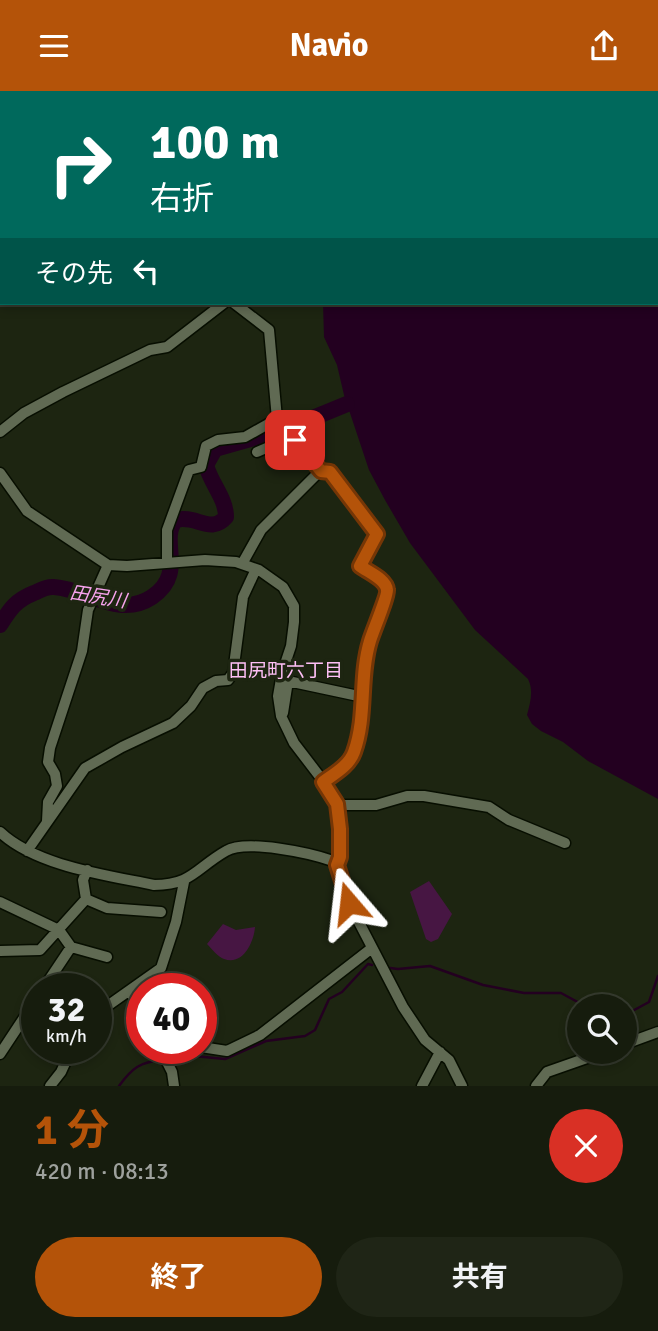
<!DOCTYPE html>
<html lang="ja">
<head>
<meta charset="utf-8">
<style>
	body { margin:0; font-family:Signika,"Noto Sans JP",sans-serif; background:#1f2516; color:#f1f3f6; height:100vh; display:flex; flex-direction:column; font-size:26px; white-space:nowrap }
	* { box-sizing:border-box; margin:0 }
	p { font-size:23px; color:#9ea19d }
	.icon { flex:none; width:38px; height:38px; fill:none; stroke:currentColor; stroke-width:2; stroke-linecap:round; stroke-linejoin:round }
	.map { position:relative; height:995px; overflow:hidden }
	.sheet { display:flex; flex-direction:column; background:#161c0d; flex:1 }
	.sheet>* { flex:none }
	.hud { position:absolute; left:0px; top:0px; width:658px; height:214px; box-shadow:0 4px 10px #0003,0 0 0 2px #353a2e; background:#00695c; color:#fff; overflow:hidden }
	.controls { position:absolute; left:567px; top:903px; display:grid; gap:14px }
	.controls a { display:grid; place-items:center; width:70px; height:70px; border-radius:50%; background:#161c0d; box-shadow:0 4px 10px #0003,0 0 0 2px #353a2e; font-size:35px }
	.speed { position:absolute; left:21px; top:882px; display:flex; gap:14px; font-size:35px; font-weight:700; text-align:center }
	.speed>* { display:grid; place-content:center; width:91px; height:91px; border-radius:50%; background:#161c0d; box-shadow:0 4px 10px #0003,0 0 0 2px #353a2e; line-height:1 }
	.speed small { font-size:18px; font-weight:400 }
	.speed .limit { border:10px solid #d22; background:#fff; color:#111 }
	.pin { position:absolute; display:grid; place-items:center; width:60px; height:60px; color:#fff; margin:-30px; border-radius:14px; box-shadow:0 4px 10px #0006 }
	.me { position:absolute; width:77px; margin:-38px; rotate:343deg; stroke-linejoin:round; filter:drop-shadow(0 0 5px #0008) }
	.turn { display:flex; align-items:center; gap:24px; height:147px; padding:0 35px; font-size:32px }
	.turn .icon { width:91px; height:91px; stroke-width:2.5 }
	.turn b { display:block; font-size:49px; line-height:60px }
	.then { display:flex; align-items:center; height:66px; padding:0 35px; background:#0003; gap:14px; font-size:26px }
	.round { display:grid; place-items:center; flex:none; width:74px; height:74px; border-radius:37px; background:#1f2516 }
	.summary { display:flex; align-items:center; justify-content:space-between; height:119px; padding:0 35px }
	h1 { font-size:42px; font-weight:700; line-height:52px; color:#b45309 }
	.primary-button { display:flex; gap:14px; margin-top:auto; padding:14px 35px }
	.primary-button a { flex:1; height:80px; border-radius:42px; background:#b45309; color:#fff; font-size:28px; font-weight:700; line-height:80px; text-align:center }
	.primary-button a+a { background:#1f2516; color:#f1f3f6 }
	header { display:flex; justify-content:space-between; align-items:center; height:91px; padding:0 35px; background:#b45309; color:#fff; font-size:32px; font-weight:700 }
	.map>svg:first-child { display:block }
	.green { fill:#471643 }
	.water { fill:#230020 }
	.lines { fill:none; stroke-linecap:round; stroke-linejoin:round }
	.stream { stroke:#230020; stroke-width:2.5 }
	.river { stroke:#230020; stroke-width:16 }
	.minor-casing { stroke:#070e00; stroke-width:13 }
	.minor { stroke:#606a53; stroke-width:10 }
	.route-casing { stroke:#753606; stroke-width:18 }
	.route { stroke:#b45309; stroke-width:12 }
	.labels { text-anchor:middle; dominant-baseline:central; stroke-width:7; stroke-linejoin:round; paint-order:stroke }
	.water-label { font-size:19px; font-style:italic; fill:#f7a3ed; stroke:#1d2511 }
	.neighbourhood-label { font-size:19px; fill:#febff6; stroke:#1d2511 }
</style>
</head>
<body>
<header><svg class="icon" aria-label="menu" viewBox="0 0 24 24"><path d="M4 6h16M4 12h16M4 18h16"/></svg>Navio<svg class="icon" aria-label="share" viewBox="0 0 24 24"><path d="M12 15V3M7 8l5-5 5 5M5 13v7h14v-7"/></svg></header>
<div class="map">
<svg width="658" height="995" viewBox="0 0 658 995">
	<rect width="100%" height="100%" fill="#1d2511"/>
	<!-- green -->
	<path class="green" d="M429 790 452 823 438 848 431 851 426 848 410 801Z
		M223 833 236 839 255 836C254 851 243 875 224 868 218 866 212 858 207 853Z"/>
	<!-- water -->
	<path class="water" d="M245 0H658V708L588 670 563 651 541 640 532 633 527 624C530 612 534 600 528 588L475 539 410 452 385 409 369 379 344 304 337 274 324 246 323 212H656V2Z"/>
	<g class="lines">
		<!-- stream -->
		<path class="stream" d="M390 877 398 878 430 875 483 894 524 902H561L585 915
			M625 924 649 911 658 885
			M168 968 194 965 225 968 266 950 305 945 315 939 329 908 342 901 368 873 372 874
			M119 995C132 977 140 971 162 969"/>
		<!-- river -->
		<path class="river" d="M0 534C10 518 16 509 34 502 41 499 46 495 54 496 87 498 119 528 152 506 188 482 158 449 176 429 195 423 211 444 226 426 226 407 211 393 206 374L215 358 286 338 347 313"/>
		<defs>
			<path id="minor" d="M0 100H2
				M0 341 24 322 63 301 150 259 167 256 224 212
				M257 361 285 349H295L321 379
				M0 382 27 420 108 474 127 475 205 469 236 471 259 479 283 496 294 515V531L291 555 282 582 278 605 281 625 294 652 330 699 337 714 340 738 339 766 337 774
				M167 472V439L189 379 201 376 206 355 218 349 245 346 277 328 269 239 234 212
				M242 473 261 439 321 379 330 381 377 443 360 475C368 481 386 488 387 499 388 505 373 539 370 549 359 586 367 625 354 661 349 675 334 683 323 691
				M283 622 288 590 363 606
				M337 714H376L407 705H424L489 716 509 729 565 752
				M47 730 48 711 57 695 55 683 48 671 50 657 82 560 88 519 108 474
				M0 741C36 775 106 784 154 794 192 794 196 777 226 760 246 748 310 762 333 770L339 779 349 812 403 916 425 949 449 969 462 995
				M27 760 85 677 122 656 173 632 191 615 203 597 216 590 228 589 233 582 243 506 256 478
				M86 808 107 817 161 821
				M0 811 59 839 71 856 43 898
				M71 856 107 866
				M0 860 40 859 86 808 83 789 87 779
				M130 900 142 922
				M96 923 161 877 176 831 184 791
				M625 953 658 941
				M201 956 227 960 260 944 372 857
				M160 957 172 981 174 995
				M161 960 179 957
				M0 963 37 907
				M50 995 61 981 72 957
				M422 995 440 961
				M536 995 547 981 604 961"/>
		</defs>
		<!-- minor casing -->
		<use href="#minor" class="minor-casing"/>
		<!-- minor -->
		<use href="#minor" class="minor"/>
	</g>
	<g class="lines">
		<defs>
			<path id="route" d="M295 349 321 380 330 381 377 443 360 475C368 481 386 488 387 499 388 505 373 540 370 550 359 586 367 625 354 661 349 675 334 683 323 691L337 713 340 738V766L337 774 349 812"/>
		</defs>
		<!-- route casing -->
		<use href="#route" class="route-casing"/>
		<!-- route -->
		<use href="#route" class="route"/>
	</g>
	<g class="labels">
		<!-- water labels -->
		<g class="water-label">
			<text transform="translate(98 506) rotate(9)">田尻川</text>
		</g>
		<!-- neighbourhood labels -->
		<g class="neighbourhood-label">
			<text x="286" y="580">田尻町六丁目</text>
		</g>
	</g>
</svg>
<div class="controls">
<a><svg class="icon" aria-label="search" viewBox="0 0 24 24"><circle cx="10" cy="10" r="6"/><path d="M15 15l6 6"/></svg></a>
</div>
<div class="speed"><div>32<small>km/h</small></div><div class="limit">40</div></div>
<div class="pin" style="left:295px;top:349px;background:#d93025"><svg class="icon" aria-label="arrive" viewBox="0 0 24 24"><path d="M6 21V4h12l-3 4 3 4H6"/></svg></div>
<svg class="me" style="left:349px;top:812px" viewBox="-20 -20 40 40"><path d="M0-17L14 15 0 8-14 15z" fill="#b45309" stroke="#fff" stroke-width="4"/></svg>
<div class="hud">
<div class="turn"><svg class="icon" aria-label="right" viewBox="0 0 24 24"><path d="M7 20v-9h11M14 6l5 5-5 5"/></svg><div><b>100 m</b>右折</div></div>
<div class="then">その先<svg class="icon" aria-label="left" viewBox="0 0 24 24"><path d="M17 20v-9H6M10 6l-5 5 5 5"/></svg></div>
</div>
</div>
<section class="sheet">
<div class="summary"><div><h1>1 分</h1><p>420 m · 08:13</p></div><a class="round" style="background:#d93025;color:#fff"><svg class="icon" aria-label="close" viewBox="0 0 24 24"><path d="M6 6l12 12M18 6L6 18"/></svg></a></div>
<div class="primary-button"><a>終了</a><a>共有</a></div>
</section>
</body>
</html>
